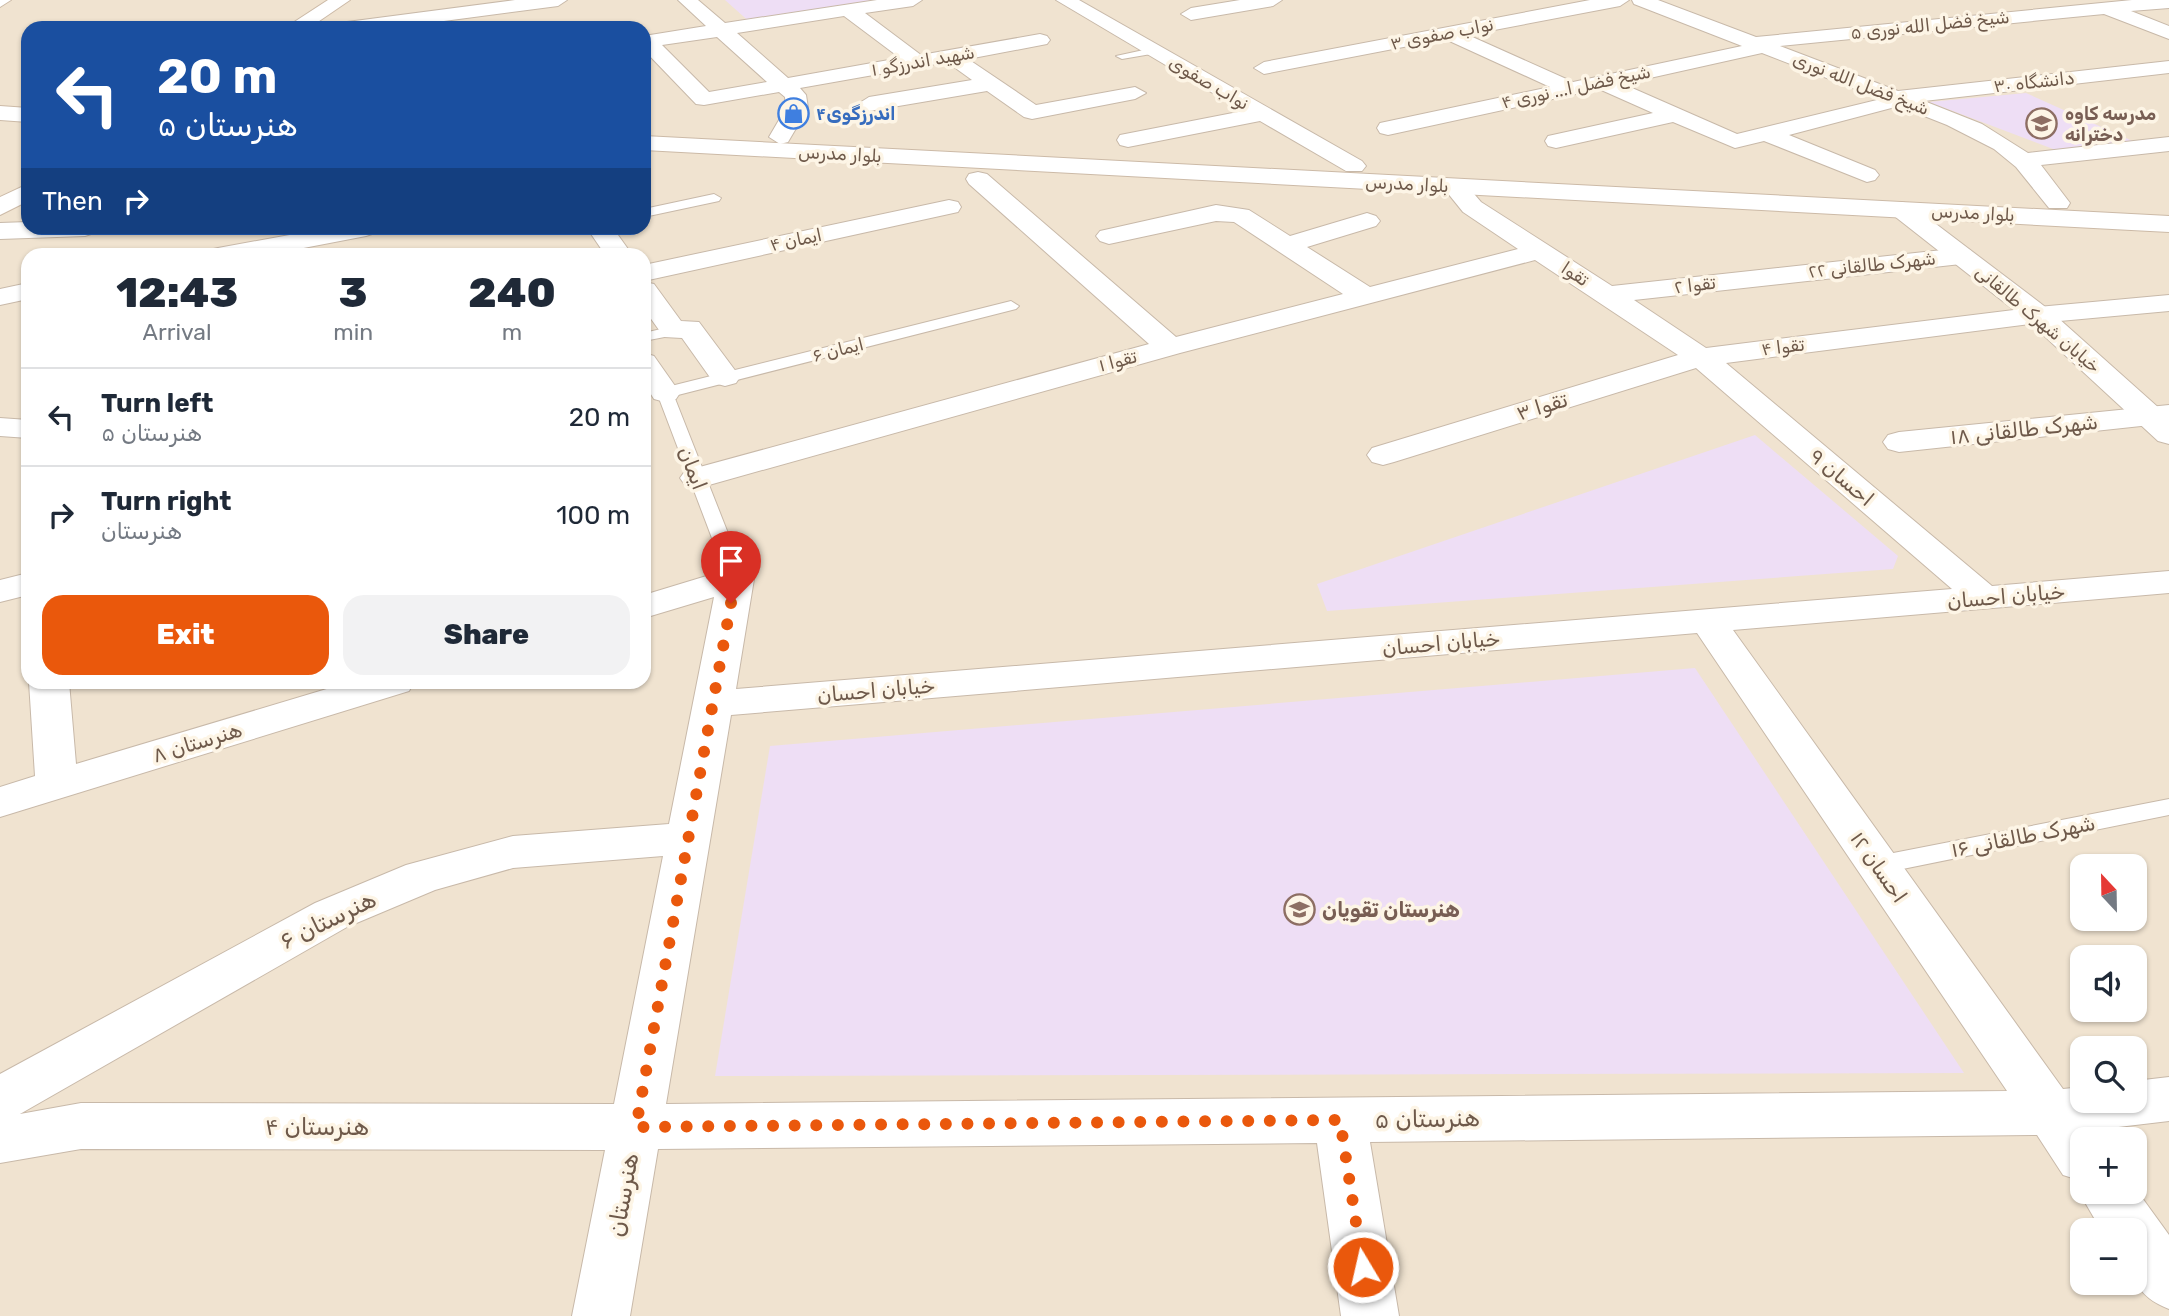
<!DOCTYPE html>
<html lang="en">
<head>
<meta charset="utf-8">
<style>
	body { margin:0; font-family:Rubik,Cairo,sans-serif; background:#f2f2f3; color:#1f2937; height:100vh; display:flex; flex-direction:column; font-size:26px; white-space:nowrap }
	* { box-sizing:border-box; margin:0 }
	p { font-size:23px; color:#747a83 }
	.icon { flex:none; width:38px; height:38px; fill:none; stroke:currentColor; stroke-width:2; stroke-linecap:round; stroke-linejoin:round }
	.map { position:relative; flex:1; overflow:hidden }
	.details { position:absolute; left:21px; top:248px; width:630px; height:441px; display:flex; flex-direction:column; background:#fff; border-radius:21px; box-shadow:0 2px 5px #0004 }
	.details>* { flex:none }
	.hud { position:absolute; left:21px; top:21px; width:630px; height:214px; border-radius:21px; box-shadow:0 2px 5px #0004; background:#1a4fa0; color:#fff; overflow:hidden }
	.needle { width:46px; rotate:338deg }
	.fabs { position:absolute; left:2070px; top:854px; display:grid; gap:14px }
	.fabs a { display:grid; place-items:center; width:77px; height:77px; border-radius:14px; background:#fff; box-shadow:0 2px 5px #0004; font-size:35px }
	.pin { position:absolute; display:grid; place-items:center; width:60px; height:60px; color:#fff; margin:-72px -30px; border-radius:50% 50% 50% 0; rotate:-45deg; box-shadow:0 0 7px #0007 }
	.pin .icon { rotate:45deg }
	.me { position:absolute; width:77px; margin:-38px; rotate:351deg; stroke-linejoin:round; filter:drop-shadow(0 0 5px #0008) }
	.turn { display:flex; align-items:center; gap:24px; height:147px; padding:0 21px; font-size:32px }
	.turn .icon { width:91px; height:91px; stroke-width:2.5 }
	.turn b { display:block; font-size:49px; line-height:60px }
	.then { display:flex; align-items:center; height:66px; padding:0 21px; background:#0003; gap:14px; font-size:26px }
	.eta { display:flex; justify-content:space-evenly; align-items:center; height:119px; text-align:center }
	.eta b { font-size:42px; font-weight:800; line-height:49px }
	.primary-button { display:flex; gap:14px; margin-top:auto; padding:14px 21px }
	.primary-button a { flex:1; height:80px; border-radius:21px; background:#ea580c; color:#fff; font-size:28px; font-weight:800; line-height:80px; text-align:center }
	.primary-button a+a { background:#f2f2f3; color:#1f2937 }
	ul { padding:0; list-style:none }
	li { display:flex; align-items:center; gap:21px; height:98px; padding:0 21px; border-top:2px solid #e0e1e3 }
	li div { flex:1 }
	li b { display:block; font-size:26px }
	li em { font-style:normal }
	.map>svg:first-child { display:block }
	.residential { fill:#f0e3d0; fill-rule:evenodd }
	.education { fill:#eedef5 }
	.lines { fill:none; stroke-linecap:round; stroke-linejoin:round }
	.service-casing { stroke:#c8b9a9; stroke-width:2 }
	.minor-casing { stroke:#c8b9a9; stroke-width:2 }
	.tertiary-casing { stroke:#c8b9a9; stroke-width:2 }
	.secondary-casing { stroke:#ccbaa7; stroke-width:2 }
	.service { fill:#fff; fill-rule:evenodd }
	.minor { fill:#fff; fill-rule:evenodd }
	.tertiary { fill:#fff; fill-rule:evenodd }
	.secondary { fill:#fff; fill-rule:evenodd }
	.route { stroke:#ea580c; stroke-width:12; stroke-dasharray:0 21.6 }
	.labels { text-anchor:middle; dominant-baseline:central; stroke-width:7; stroke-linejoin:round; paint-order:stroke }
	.far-street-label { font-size:18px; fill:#6e594a; stroke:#fdf5e6 }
	.far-shop-label { font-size:18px; font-weight:bold; fill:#366cbe; stroke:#fdf5e6; text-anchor:start }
	.far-education-label { font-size:18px; font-weight:bold; fill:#785e54; stroke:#fdf5e6; text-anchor:start }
	.street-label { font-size:21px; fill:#6e594a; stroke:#fdf5e6 }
	.education-label { font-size:21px; font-weight:bold; fill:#785e54; stroke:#fdf5e6; text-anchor:start }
	.near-street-label { font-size:24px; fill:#6e594a; stroke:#fdf5e6 }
</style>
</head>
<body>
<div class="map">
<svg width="2169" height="1316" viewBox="0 0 2169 1316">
	<rect width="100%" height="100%" fill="#f9f1e1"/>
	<!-- residential -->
	<path class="residential" d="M0 0H2169V1316H0ZM28 28H644V228H28ZM28 256H644V682H28ZM2082 866H2135V919H2082ZM2082 957H2135V1010H2082ZM2082 1048H2135V1101H2082ZM2082 1139H2135V1192H2082ZM2082 1230H2135V1283H2082Z"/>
	<!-- education -->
	<path class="education" d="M725 0H913L753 25Z
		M2026 93 2146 147 2069 155 1929 102Z
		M1755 435 1898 556 1893 569 1327 611 1317 584Z
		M1695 668 1964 1073 715 1076 770 746Z"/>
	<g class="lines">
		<defs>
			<path id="service" d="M1153 48 1159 51 1157 53 1122 59 1116 56Z
				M714 194 721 198 719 201 644 217V209Z
				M1011 301 1019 306 1016 309 674 396 746 579 743 583H729L657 393 659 389Z
				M674 326 682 331 680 334 644 341V333Z
				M2169 799V815L1878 874 1869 871 1866 865 1869 859 1878 856Z"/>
			<path id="minor" d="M515 0H567L558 6 391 28H337L347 22Z
				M678 0H698L725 23 877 0H922L913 6 865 13 921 55 1040 34 1047 36 1050 40 1047 44 968 59 1036 105 1135 87 1146 93 1135 99 1032 119 1024 117 987 91 869 111 858 104 869 97 972 80 947 62 800 88 806 95 808 108 788 142 780 144 769 137 786 108 785 97 779 92 704 105 696 104 644 50V36L706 26ZM844 16 900 58 788 78 737 33ZM717 37 767 82 709 92 662 45Z
				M1056 0H1079L1362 161 1366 166 1362 171H1346L1260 121 1128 147 1120 145 1117 140 1120 135 1243 111Z
				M1240 0H1282L1273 6 1191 20 1181 14 1191 8Z
				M1590 0H1629L1620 6 1468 35 1573 82 1742 46 1634 4 1632 0H1658L1756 37 2132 0H2169V8L2131 11 2169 26V39L2104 14 1780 46 1898 91 2169 61V73L1924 101 1982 124 2028 153 2169 137V151L2041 165 2070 203 2067 208H2049L2016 167 1994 149 1947 125 1899 106 1789 135 1875 170 1879 175 1875 180 1867 182 1764 141 1735 148 1673 122 1556 148 1548 146 1545 141 1548 136 1653 113 1599 89 1388 135 1380 133 1377 128 1380 123 1550 87 1445 39 1264 74 1254 68 1264 62ZM1762 53 1881 99 1737 134 1623 84Z
				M978 172 987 174 1176 337 1343 294 1234 222 1216 221 1109 244 1100 241 1096 236 1100 231 1216 205 1249 210 1290 236 1367 213 1376 216 1380 221 1376 226 1307 247 1370 287 1518 249 1463 212 1442 186 1445 181H1463L1481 202 1612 286 1961 248 1970 250 1974 256 1970 262 1961 264 1634 300 1706 348 2038 307 2169 295V311L2038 323 1726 363 1992 586 2169 571V593L1733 630 2063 1089 2082 1087V1101H2135V1081L2169 1077V1121L2093 1130 2099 1139H2082V1181L2063 1175 2037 1135 1370 1142 1399 1316H1341L1317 1143 658 1149 630 1316H572L605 1150 81 1149 0 1163V1074L315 903 406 865 513 836 669 824 714 597 644 618V595L723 571 736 568 749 571 754 579 736 689 1952 589 1696 368 1394 462 1383 465 1372 462 1367 455 1372 448 1678 355 1535 260 1180 353 709 485 697 488 685 485 680 478 685 471 1149 344 969 184 966 179 969 174ZM1697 633 2007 1091 666 1104 731 715ZM663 856 614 1104 81 1103 20 1114 347 927 435 890 513 868Z
				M949 200 958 202 961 207 958 212 644 281V265Z
				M28 222V228H98L94 233 85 236 0 239V223Z
				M328 228H379L375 233 366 236 262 256H205L209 250 218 248Z
				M587 228H613L633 256H606Z
				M644 282 654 284 681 321 699 322 740 377 736 383 725 386 714 383 682 338 664 337 644 309Z
				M28 283V299L0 305V289Z
				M644 353 654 356 680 393 676 399 665 402 654 399C643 383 644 372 644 353Z
				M2169 405V423L1899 452 1888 449 1883 442 1888 435 1899 432Z
				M0 418 28 420V438L0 436Z
				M28 573V595L0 602V580Z
				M29 682H69L76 764 350 682H414L409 691 0 817V787L35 776Z
				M2082 1184V1192H2135V1188L2169 1235V1309C2126 1292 2135 1270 2135 1230H2101L2079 1192Z"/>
			<path id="tertiary" d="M1902 202 1911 205 2048 309 2169 417V444L2158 441 2028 321 1893 215 1889 210 1893 205Z"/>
			<path id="secondary" d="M0 0H11L0 7Z
				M328 0H350L309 28H285Z
				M0 106 28 108V122L0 120Z
				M644 136 2169 216V232L644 150Z
				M28 184V201L0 215V197Z"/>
		</defs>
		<!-- service casing -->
		<use href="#service" class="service-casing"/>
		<!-- minor casing -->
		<use href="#minor" class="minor-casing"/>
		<!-- tertiary casing -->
		<use href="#tertiary" class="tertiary-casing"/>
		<!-- secondary casing -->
		<use href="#secondary" class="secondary-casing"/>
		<!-- service -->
		<use href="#service" class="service"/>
		<!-- minor -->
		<use href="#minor" class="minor"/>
		<!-- tertiary -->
		<use href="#tertiary" class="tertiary"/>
		<!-- secondary -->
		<use href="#secondary" class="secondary"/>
	</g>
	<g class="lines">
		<!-- route -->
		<path class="route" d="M731 603 636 1127 1340 1120 1363 1267"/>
	</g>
	<!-- icons -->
	<defs>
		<symbol id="shop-ring" viewBox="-11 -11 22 22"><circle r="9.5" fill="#fdf5e6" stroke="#3f7fe0" stroke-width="1.5"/><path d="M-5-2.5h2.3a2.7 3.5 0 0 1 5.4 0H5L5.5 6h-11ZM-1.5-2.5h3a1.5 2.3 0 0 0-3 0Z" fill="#3f7fe0"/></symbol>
		<symbol id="school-ring" viewBox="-11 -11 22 22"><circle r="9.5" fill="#fdf5e6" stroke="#8d6e63" stroke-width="1.5"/><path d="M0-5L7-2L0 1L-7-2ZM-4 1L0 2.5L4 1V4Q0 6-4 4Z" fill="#8d6e63"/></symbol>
	</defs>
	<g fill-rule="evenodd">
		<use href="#shop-ring" x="776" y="96" width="35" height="35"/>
		<use href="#school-ring" x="2024" y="106" width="35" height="35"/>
		<use href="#school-ring" x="1282" y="892" width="35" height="35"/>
	</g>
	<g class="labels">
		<!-- far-street labels -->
		<g class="far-street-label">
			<text transform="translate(1930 25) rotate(-6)">شیخ فضل‌ الله نوری ۵</text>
			<text transform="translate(1442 34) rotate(-11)">نواب صفوی ۳</text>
			<text transform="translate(923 61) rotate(-10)">شهید اندرزگو ۱</text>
			<text transform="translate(2034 82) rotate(-6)">دانشگاه ۳۰</text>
			<text transform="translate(1209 83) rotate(30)">نواب صفوی</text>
			<text transform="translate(1861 84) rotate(21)">شیخ فضل الله نوری</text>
			<text transform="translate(1576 87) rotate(-12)">شیخ فضل ا... نوری ۴</text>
			<text transform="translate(840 154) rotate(3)">بلوار مدرس</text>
			<text transform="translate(1407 184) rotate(3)">بلوار مدرس</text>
			<text transform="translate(1973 213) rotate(3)">بلوار مدرس</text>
			<text transform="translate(796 240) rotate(-12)">ایمان ۴</text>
			<text transform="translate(1872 265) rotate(-6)">شهرک طالقانی ۲۲</text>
			<text transform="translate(1575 274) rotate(33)">تقوا</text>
			<text transform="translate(1695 285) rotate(-7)">تقوا ۲</text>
			<text transform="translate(2038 319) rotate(40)">خیابان شهرک طالقانی</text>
			<text transform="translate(1783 347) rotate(-7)">تقوا ۴</text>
			<text transform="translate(838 350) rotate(-14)">ایمان ۶</text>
			<text transform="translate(1118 361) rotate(-15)">تقوا ۱</text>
		</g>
		<!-- far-shop labels -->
		<g class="far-shop-label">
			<text x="816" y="114">اندرزگوی۴</text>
		</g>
		<!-- far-education labels -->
		<g class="far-education-label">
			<text x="2065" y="114">مدرسه کاوه<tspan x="2065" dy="21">دخترانه</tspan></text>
		</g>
		<!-- street labels -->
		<g class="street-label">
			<text transform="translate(1542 406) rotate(-17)">تقوا ۳</text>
			<text transform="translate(2024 429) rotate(-6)">شهرک طالقانی ۱۸</text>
			<text transform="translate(693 468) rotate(69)">ایمان</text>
			<text transform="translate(1842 477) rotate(40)">احسان ۹</text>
			<text transform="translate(2006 596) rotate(-5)">خیابان احسان</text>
			<text transform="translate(1441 643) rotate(-5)">خیابان احسان</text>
			<text transform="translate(876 690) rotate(-5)">خیابان احسان</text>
			<text transform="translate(197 742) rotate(-17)">هنرستان ۸</text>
			<text transform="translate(2023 836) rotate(-11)">شهرک طالقانی ۱۶</text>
			<text transform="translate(1879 867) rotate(55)">احسان ۱۲</text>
		</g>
		<!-- education labels -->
		<g class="education-label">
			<text x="1322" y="909">هنرستان تقویان</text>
		</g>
		<!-- near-street labels -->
		<g class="near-street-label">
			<text transform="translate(328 920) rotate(-26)">هنرستان ۶</text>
			<text transform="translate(1427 1119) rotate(-1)">هنرستان ۵</text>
			<text x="317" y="1127">هنرستان ۴</text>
			<text transform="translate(623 1195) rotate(-80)">هنرستان</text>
		</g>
	</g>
</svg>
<div class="fabs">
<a><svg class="needle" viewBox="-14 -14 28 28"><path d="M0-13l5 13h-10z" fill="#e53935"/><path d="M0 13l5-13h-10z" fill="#747a83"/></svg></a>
<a><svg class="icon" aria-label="sound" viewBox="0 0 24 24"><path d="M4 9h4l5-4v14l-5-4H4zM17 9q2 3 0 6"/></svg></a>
<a><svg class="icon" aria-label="search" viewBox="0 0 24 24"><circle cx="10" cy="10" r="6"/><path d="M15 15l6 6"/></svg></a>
<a>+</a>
<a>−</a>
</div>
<div class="pin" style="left:731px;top:603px;background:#d93025"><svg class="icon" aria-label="arrive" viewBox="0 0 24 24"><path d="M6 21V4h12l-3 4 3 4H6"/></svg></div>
<svg class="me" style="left:1363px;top:1267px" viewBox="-20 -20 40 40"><circle r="17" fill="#ea580c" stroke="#fff" stroke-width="3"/><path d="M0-11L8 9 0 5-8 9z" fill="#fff"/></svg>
<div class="hud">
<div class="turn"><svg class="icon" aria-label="left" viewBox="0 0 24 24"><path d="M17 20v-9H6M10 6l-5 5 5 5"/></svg><div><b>20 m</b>هنرستان ۵</div></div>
<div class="then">Then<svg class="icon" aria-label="right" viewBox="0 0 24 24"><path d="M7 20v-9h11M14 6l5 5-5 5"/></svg></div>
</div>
<section class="details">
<div class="eta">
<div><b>12:43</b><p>Arrival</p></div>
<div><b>3</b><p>min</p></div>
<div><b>240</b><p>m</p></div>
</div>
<ul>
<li><svg class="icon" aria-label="left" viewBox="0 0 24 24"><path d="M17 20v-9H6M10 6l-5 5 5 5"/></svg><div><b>Turn left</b><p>هنرستان ۵</p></div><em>20 m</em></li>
<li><svg class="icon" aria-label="right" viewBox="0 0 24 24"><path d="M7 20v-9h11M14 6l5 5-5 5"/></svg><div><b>Turn right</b><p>هنرستان</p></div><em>100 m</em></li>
</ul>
<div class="primary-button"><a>Exit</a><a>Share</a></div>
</section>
</div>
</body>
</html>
